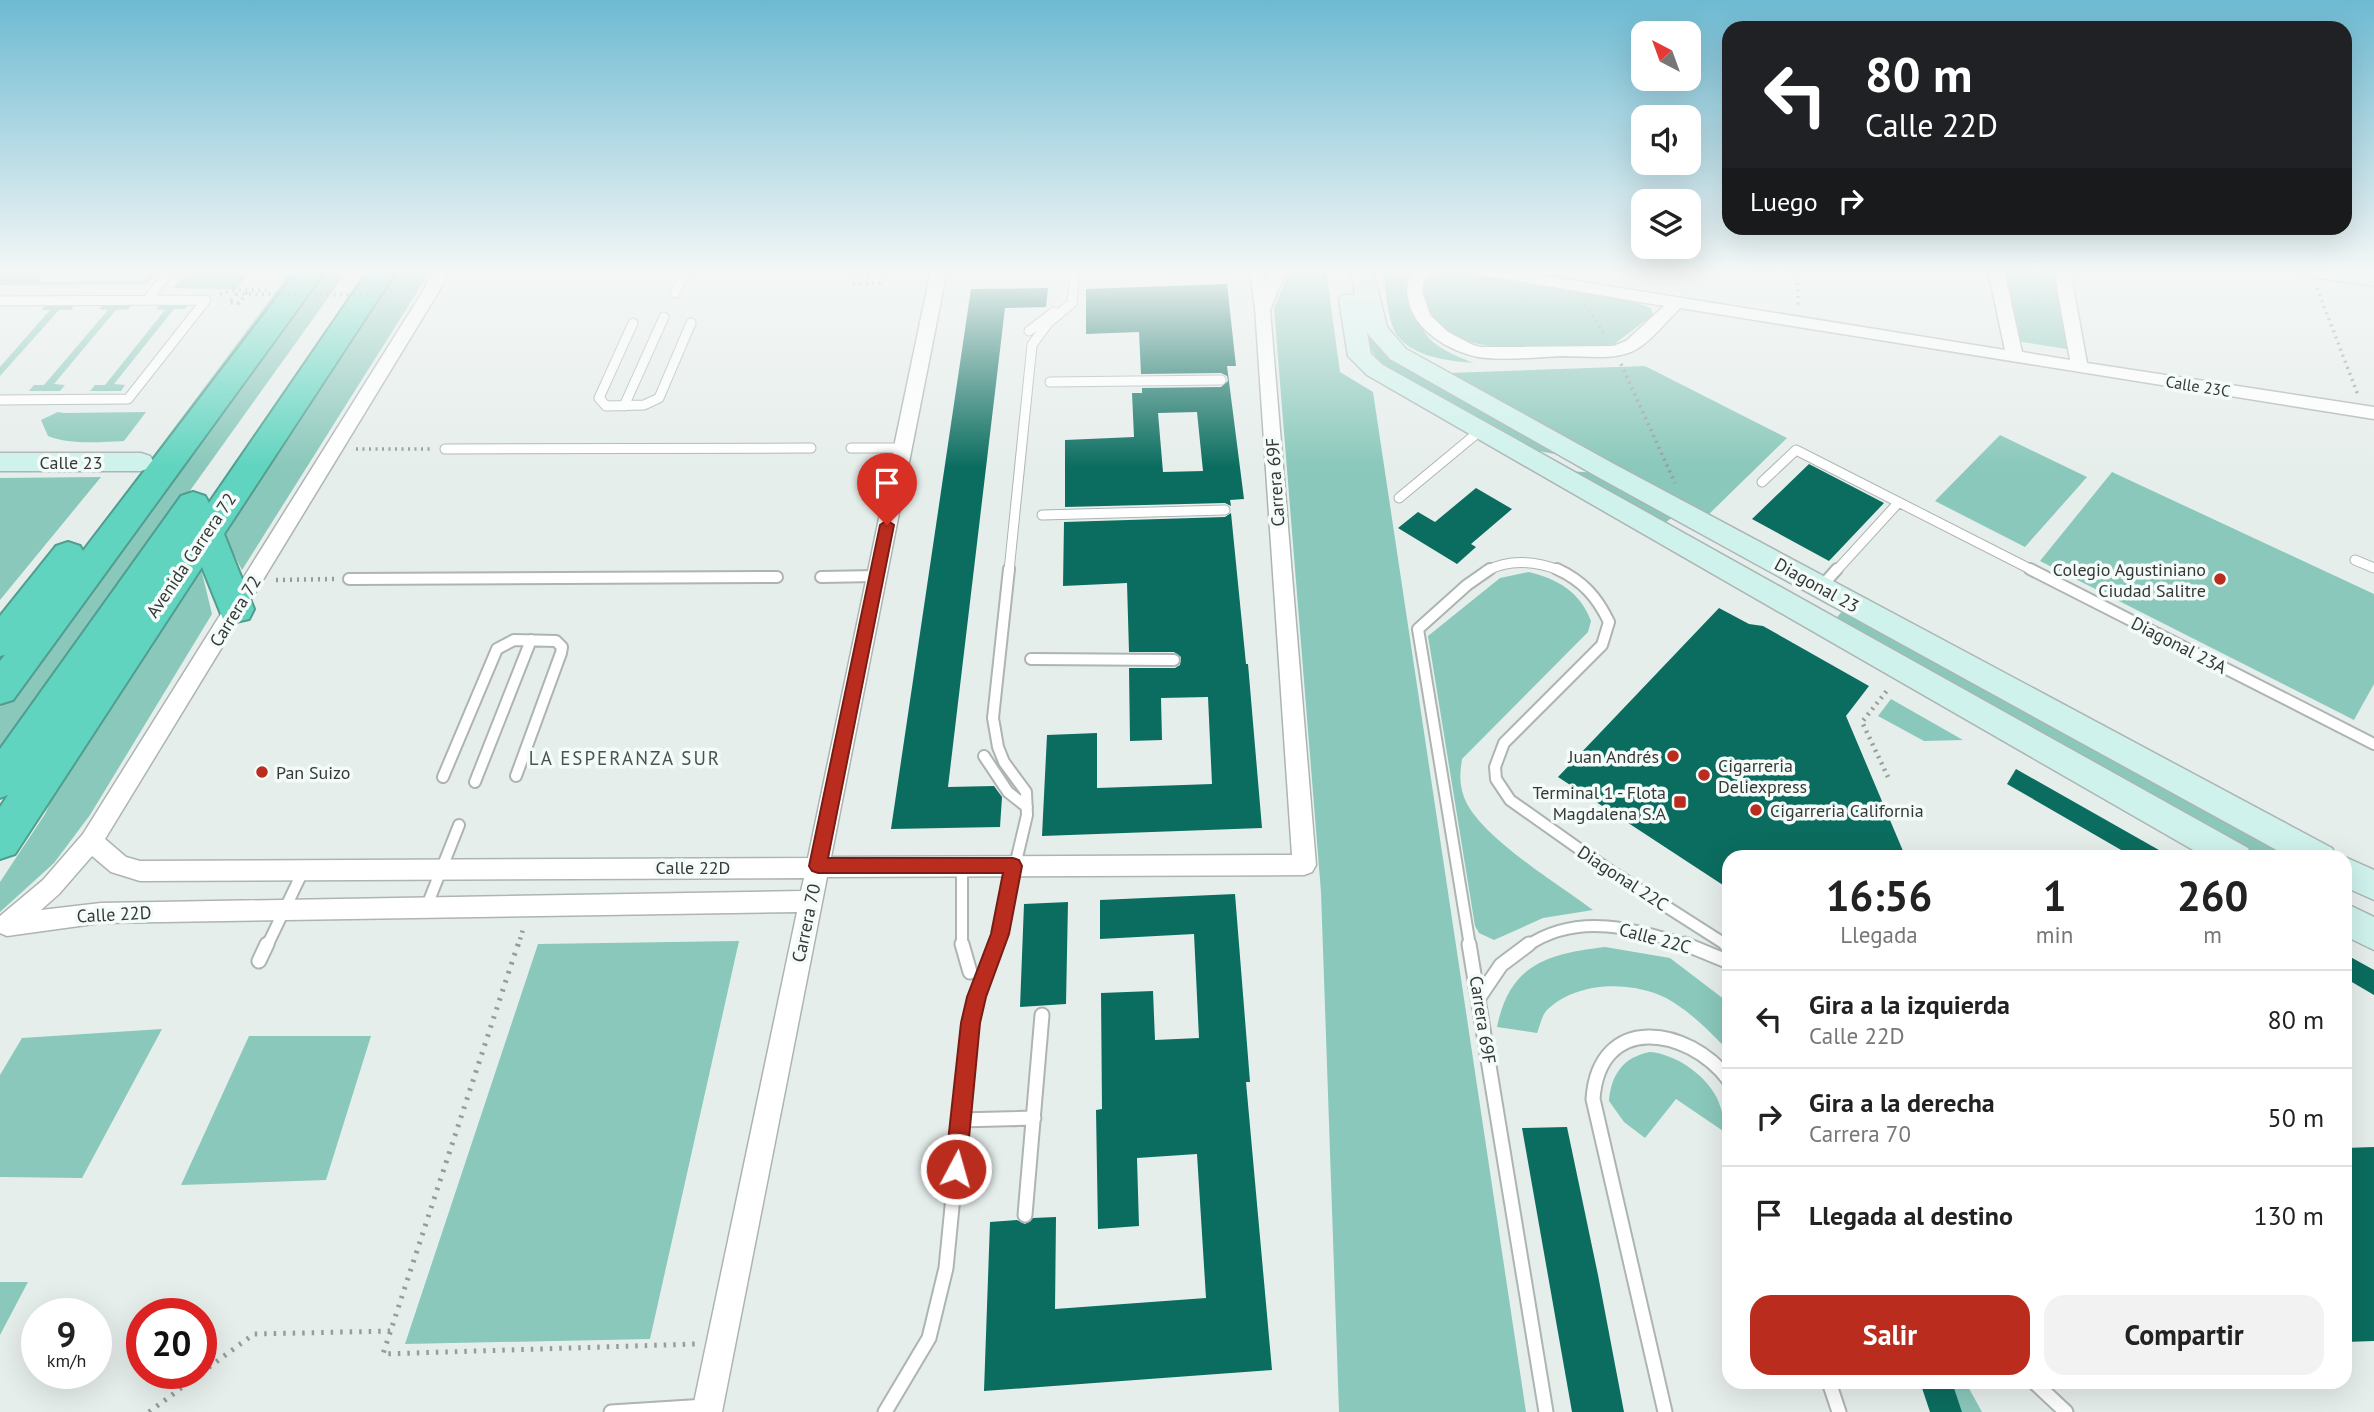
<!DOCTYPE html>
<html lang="es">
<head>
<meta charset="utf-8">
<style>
	body { margin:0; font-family:"PT Sans",sans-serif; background:#f2f2f2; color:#222; height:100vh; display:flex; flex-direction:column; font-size:26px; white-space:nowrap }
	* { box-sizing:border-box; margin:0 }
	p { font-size:23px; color:#767676 }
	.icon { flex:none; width:38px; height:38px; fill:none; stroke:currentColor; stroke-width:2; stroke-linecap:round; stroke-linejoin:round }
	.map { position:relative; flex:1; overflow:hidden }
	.drawer { position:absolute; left:1722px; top:850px; width:630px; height:539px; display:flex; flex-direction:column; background:#fff; border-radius:21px; box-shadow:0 7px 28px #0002 }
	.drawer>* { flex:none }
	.top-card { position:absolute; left:1722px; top:21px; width:630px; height:214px; border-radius:21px; box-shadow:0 7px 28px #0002; background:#202124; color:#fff; overflow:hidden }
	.needle { width:46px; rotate:319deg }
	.fabs { position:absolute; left:1631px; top:21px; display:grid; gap:14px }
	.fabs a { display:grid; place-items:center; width:70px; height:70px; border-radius:14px; background:#fff; box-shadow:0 7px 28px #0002; font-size:35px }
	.speed { position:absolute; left:21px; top:1298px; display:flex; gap:14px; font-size:35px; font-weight:700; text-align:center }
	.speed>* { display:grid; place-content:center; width:91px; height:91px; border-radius:50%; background:#fff; box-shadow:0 7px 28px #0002; line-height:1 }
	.speed small { font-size:18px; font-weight:400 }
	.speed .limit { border:10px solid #d22; background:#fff; color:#111 }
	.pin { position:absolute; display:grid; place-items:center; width:60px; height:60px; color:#fff; margin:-72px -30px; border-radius:50% 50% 50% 0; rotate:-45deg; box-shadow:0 0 7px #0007 }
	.pin .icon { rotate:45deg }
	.me { position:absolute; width:77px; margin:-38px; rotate:6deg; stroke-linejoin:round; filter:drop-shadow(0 0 5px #0008) }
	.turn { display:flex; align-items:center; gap:24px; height:147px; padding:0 28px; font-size:32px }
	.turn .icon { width:91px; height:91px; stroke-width:2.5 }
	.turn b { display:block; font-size:49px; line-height:60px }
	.then { display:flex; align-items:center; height:66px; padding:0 28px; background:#0003; gap:14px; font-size:26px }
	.eta { display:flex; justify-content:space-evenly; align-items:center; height:119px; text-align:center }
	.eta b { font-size:42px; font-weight:600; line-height:49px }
	.cta { display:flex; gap:14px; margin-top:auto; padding:14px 28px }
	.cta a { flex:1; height:80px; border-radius:21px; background:#ba2d1e; color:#fff; font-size:28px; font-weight:600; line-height:80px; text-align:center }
	.cta a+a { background:#f2f2f2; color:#222 }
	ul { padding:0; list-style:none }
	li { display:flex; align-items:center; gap:21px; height:98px; padding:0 28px; border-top:2px solid #e0e0e0 }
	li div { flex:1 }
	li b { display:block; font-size:26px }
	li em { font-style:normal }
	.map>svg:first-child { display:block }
	.green { fill:#8ac8bb }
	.building { fill:#0b6d5f; fill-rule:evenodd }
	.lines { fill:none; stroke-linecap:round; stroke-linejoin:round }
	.lane-far2-casing { stroke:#adb4b2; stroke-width:11 }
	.lane-far1-casing { stroke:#adb4b2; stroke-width:14 }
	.lane-casing { stroke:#adb4b2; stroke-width:17 }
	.street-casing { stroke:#adb4b2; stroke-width:3 }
	.secondary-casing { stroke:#adb4b2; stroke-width:3 }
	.highway-casing { stroke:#519d8f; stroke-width:4 }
	.path-far2 { stroke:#969c9a; stroke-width:3.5; stroke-dasharray:2 4.5; stroke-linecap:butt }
	.path-far1 { stroke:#969c9a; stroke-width:4.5; stroke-dasharray:2 5; stroke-linecap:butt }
	.path { stroke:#969c9a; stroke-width:5; stroke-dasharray:2.5 7; stroke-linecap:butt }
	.lane-far2 { stroke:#fff; stroke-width:9 }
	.lane-far1 { stroke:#fff; stroke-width:10 }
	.lane { stroke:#fff; stroke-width:13 }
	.street { fill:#fff; fill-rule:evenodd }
	.secondary { fill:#cff2ec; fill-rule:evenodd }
	.highway { fill:#60d4bf; fill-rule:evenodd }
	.path-bridge { stroke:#969c9a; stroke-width:3.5; stroke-dasharray:2 4.5; stroke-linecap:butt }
	.route { fill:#ba2d1e; stroke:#791d14; stroke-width:2 }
	.poi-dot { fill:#ba2d1e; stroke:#f4fcfa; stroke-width:2.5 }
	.labels { text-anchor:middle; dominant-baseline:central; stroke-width:7; stroke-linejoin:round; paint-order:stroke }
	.far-street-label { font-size:16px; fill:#353837; stroke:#f4fcfa }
	.street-label { font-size:18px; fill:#353837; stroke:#f4fcfa }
	.poi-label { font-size:18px; fill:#353837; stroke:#f4fcfa; text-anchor:end }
	.neighbourhood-label { font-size:19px; letter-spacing:2px; fill:#4b5251; stroke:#f4fcfa }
</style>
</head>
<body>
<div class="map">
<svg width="2374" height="1412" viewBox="0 0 2374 1412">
	<rect width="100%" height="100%" fill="#e6eeec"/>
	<!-- green -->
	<path class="green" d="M0 270H36L41 282 143 281 150 273H157L148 284 0 285Z
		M191 270H252L237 289 173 288Z
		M292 270H299L0 675V661Z
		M319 270H348L0 756V707Z
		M395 270H427L424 281 242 570 220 527Z
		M1290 270H1326L1340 372 1373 392 1526 1412H1339L1321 892 1274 308Z
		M1383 270H1413L1408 281C1421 333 1421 343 1474 363 1447 361 1402 356 1392 325 1386 308 1386 287 1383 270Z
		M1443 270 1629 300 1651 308 1653 315 1614 344 1598 347C1574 347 1550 347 1526 347 1476 346 1431 346 1423 285L1431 275Z
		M2004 270H2054L2072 350 2017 341Z
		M46 304H75L71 310H59L0 376V367L50 310H42Z
		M104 304H132L128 309 116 310 54 384 65 385 60 391H29L34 385H44L108 310 99 309Z
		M161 304H189L185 309H174L114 384 125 385 121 391H90L95 385H105L165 310 156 309Z
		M1360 309 1375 340 1571 457 1528 449 1381 364C1367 347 1365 330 1360 309Z
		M1645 366 1787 438 1708 515 1450 373Z
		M58 412 64 413 146 412 124 441C100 442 70 445 48 436L41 420Z
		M2000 435 2087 477 2025 547 1935 501Z
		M1566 471 1600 473 1675 515 1664 524Z
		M2112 472 2374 594V684L2354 720 2040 561Z
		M101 477 0 600V478Z
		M199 560 212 614 90 815 54 863 0 912V882L45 814 78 740Z
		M1529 572C1558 579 1580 592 1591 621L1588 632 1462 759C1460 773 1459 783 1464 797 1478 836 1559 884 1593 910L1543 918 1494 940 1479 933 1475 926 1428 636 1500 578Z
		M1844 609 2300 857H2260L1833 622Z
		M1891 699 1963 740 1924 741 1878 716Z
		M739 941 650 1339 405 1344 538 944Z
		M1605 947 1670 958 1729 1003V1052C1711 1032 1683 1004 1657 994 1623 981 1576 983 1548 1009 1542 1014 1540 1026 1537 1033L1497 1027C1510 964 1547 954 1605 947Z
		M162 1029 82 1178 0 1177V1075L22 1038Z
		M249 1036H371L326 1180 181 1185Z
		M1650 1052C1675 1054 1705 1074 1717 1098 1722 1109 1725 1123 1729 1135L1676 1099 1645 1138 1624 1122 1609 1101C1611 1075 1623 1057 1650 1052Z
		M0 1282H28L0 1335Z
		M1952 1383H1966L1982 1412H1962Z"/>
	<!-- building -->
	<path class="building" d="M1227 284 1236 366H1227L1244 499 1230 500 1231 506 1225 503 1065 507V440L1134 437 1132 393H1142V388L1221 387 1228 381 1227 376 1221 373 1141 374 1139 332 1086 334V289ZM1197 412 1203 471 1163 472 1158 413Z
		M1048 288 1046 307 1005 308 948 787 994 786 1002 797 1000 827 891 829 971 289Z
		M1809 464 1884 503 1829 561 1752 519Z
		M1476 488 1512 509 1471 544 1476 547 1457 564 1398 528 1418 512 1435 522Z
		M1231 513 1246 664H1248L1262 828 1042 836 1047 735 1097 733V788L1212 784 1208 697 1161 698 1162 740 1130 741 1129 668H1175L1180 665 1181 657 1174 652H1129L1127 583 1063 586 1064 522 1225 517Z
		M1719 608 1749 624 1763 626 1869 686 1846 716 1906 858H1729V889L1558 777Z
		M2016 769 2173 858H2135L2007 784Z
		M1235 894 1250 1082H1246L1272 1370 984 1391 990 1222 1017 1220 1025 1224 1033 1218 1056 1217 1055 1309 1206 1298 1197 1154 1137 1158 1139 1226 1098 1229 1096 1110 1102 1109 1101 993 1153 991 1155 1040 1199 1038 1194 934 1100 939V900Z
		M1068 902 1066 1004 1020 1007 1024 904Z
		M2345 954 2374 970V995L2345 978Z
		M1567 1127 1598 1275 1624 1412H1572L1522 1128Z
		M2374 1147V1341L2345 1342V1148Z
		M1920 1382H1952L1962 1412H1930Z"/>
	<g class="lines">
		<defs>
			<path id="lane-far2" d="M675 293 686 270
				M147 300 171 270
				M0 301 206 300
				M633 323 599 398 606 406 644 405 659 398 691 323
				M1029 331 1054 312
				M1050 382 1221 380
				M0 400 128 399 206 300
				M624 406 664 317
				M851 448H903
				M445 449 811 448
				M1762 482 1796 450 2034 571
				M1399 498 1481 430
				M1042 515 1225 510
				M2355 560 2374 568
				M1009 571 1032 345 1048 323 1072 303 1075 270
				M1486 571C1511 558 1536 561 1561 571
				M1836 571 1898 503"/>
			<path id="lane-far1" d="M1557 569C1583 581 1597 597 1609 622L1602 645 1504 743 1495 767 1496 779 1510 800 1609 870 1728 946
				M2030 569 2374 744
				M821 577 877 576
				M349 579 777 577
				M1821 587 1837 569
				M1031 659 1174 660
				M984 756 1008 792 1027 807
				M443 777 497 649 514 640 556 641 562 647 561 653 516 776
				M475 782 531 640
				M962 866V946
				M426 908 459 825
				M267 946 304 869
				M996 946 1027 815 1026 792 1004 762 998 747 993 718 1009 569
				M1470 946 1418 629 1467 585 1490 569
				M1527 946C1578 911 1636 929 1690 946"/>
			<path id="lane" d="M962 944 970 972
				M1469 944 1546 1412
				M1685 944 1729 962
				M1726 944 1729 946
				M259 961 267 944
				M1480 996 1501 965 1529 944
				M960 1120 1034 1118
				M1025 1215 1042 1015
				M1829 1382 1839 1412
				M2034 1382 2066 1412
				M611 1412 706 1406
				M885 1412 929 1338 946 1268 970 1023 976 997 996 944
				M1665 1412 1593 1099C1599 1013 1688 1026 1729 1080"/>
			<path id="street" d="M433 270H449L439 291 105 839 126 857 140 861 808 858 931 270H947L831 857 1292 855 1255 307 1250 275 1246 270H1262L1266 280 1270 270H1286L1270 310 1316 865 1312 872 1304 875 827 877 722 1412H692L797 912 101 923 7 936 0 933V916L43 880 83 834 423 291ZM92 856 111 872 140 881 804 878 801 891 101 903 41 910 59 894Z
				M1417 270H1434L1424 279 1422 291 1430 315 1448 332 1473 345 1481 347 1613 346 1626 341 1664 306 1484 275 1476 270H1509L2005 350 1988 270H2004L2022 352 2070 360 2054 270H2070L2087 363 2374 407V419L1680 308C1667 321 1652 340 1637 349 1616 361 1587 356 1563 356 1536 357 1504 361 1478 357 1449 351 1413 330 1408 298 1406 287 1407 277 1417 270Z"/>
			<path id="secondary" d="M1351 270H1373L1387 327 1406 349 1614 464 2332 848 2337 858H2291L1596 476 1390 359 1367 333 1371 354 1383 365 2248 848 2253 858H2207L1367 375 1348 356 1339 300 1342 295H1355Z
				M2300 270 2374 272V286L2311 277 2303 275Z
				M0 453H141L150 456 154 462 150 468 141 471H0Z
				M2345 857 2374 870V900L2345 887Z
				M2345 903 2374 917V950L2345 936Z"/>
			<path id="highway" d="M298 270H326L13 700 0 704V661L5 655 0 656V616L56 546 68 542 80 546 83 551Z
				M369 270H397L224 534 254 609 249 619 236 622 223 619 202 567 15 854 0 859V807L8 795 0 798V749L181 496 193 492 205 496 209 503Z"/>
		</defs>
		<!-- lane-far2 casing -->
		<use href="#lane-far2" class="lane-far2-casing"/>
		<!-- lane-far1 casing -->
		<use href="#lane-far1" class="lane-far1-casing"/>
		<!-- lane casing -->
		<use href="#lane" class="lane-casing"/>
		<!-- street casing -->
		<use href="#street" class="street-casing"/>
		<!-- secondary casing -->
		<use href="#secondary" class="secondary-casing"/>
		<!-- highway casing -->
		<use href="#highway" class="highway-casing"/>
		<!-- path-far2 -->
		<path class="path-far2" d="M858 270 854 284 880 283 883 270
			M1797 270 1798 307
			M867 284 869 270
			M2317 288 2358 395
			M220 294 231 290H270
			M236 294 229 303H239L249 290
			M1585 304 1605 335
			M1621 364 1675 483
			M356 449H431"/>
		<!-- path-far1 -->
		<path class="path-far1" d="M276 580 334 579
			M1888 777 1862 722 1889 688
			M518 946 524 926"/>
		<!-- path -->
		<path class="path" d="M518 944 383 1354 696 1344
			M201 1373 254 1334 391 1331
			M149 1412 200 1374"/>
		<!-- lane-far2 -->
		<use href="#lane-far2" class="lane-far2"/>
		<!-- lane-far1 -->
		<use href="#lane-far1" class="lane-far1"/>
		<!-- lane -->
		<use href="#lane" class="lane"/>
		<!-- street -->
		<use href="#street" class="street"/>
		<!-- secondary -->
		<use href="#secondary" class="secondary"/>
		<!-- highway -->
		<use href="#highway" class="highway"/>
		<!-- path-bridge -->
		<path class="path-bridge" d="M236 294 387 295 394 284"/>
	</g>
	<!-- sky -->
	<linearGradient id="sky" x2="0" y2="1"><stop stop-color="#6dbad2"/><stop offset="0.58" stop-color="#f4f7f6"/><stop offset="1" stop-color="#f4f7f6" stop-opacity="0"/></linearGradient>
	<rect width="2374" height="467" fill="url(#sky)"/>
	<!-- route -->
	<path class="route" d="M887 520 894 525 828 858H1013L1019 860 1022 866 1009 934 986 997 980 1023 966 1169 963 1176 956 1179 948 1176 945 1169 961 1023 967 997 991 934 1003 873H818L812 871 809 866 880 525Z"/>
	<!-- markers -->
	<g class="poi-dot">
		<circle cx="2220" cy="579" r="7"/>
		<circle cx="1673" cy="756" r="7"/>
		<circle cx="262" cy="772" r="7"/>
		<circle cx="1704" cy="775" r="7"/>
		<rect x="1673" y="795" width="14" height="14" rx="3.5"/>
		<circle cx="1756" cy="810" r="7"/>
	</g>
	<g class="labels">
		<!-- far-street labels -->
		<g class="far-street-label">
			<text transform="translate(2198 386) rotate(9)">Calle 23C</text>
		</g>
		<!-- street labels -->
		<g class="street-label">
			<text x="71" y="462">Calle 23</text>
			<text transform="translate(1275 482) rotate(-94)">Carrera 69F</text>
			<text transform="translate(191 555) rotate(-56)">Avenida Carrera 72</text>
			<text transform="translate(1817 585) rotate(29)">Diagonal 23</text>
			<text transform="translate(235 611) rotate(-58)">Carrera 72</text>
			<text transform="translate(2179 645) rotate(27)">Diagonal 23A</text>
			<text x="693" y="867">Calle 22D</text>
			<text transform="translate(1623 878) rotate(33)">Diagonal 22C</text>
			<text transform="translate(114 914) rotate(-3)">Calle 22D</text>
			<text transform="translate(806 923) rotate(-78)">Carrera 70</text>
			<text transform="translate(1655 938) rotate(15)">Calle 22C</text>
			<text transform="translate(1483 1020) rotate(81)">Carrera 69F</text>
		</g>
		<!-- poi labels -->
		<g class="poi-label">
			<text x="2206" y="569">Colegio Agustiniano<tspan x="2206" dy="21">Ciudad Salitre</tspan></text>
			<text x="1659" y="756">Juan Andrés</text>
			<text x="1718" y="765" text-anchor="start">Cigarreria<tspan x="1718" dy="21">Deliexpress</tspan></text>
			<text x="276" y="772" text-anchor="start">Pan Suizo</text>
			<text x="1666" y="792">Terminal 1 - Flota<tspan x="1666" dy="21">Magdalena S.A</tspan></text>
			<text x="1770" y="810" text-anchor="start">Cigarreria California</text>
		</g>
		<!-- neighbourhood labels -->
		<g class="neighbourhood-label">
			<text x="625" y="758">LA ESPERANZA SUR</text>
		</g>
	</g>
</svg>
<div class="fabs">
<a><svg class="needle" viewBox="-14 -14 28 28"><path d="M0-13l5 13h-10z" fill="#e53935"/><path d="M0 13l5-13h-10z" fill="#767676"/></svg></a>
<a><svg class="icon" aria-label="sound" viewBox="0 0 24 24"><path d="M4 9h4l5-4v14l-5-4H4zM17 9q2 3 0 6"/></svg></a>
<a><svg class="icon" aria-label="layers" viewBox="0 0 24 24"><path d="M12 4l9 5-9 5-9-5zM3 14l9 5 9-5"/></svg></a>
</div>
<div class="speed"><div>9<small>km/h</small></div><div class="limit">20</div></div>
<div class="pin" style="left:887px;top:525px;background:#d93025"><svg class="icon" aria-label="arrive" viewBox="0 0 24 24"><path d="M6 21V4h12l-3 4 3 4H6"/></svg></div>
<svg class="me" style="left:956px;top:1169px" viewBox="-20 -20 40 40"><circle r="17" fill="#ba2d1e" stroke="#fff" stroke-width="3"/><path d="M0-11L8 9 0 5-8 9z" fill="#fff"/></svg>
<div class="top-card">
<div class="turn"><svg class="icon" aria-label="left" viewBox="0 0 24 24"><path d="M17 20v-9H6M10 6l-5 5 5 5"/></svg><div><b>80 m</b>Calle 22D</div></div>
<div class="then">Luego<svg class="icon" aria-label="right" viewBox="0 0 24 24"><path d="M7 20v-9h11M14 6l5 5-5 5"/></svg></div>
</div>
<section class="drawer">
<div class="eta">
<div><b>16:56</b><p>Llegada</p></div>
<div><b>1</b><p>min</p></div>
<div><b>260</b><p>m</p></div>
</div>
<ul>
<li><svg class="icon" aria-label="left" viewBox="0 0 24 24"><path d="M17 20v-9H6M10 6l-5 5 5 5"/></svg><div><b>Gira a la izquierda</b><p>Calle 22D</p></div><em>80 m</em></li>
<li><svg class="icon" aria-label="right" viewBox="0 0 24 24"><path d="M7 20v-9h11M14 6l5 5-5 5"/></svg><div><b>Gira a la derecha</b><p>Carrera 70</p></div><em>50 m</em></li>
<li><svg class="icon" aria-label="arrive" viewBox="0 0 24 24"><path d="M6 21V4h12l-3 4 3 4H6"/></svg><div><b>Llegada al destino</b></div><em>130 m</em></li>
</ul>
<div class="cta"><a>Salir</a><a>Compartir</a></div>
</section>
</div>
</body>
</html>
